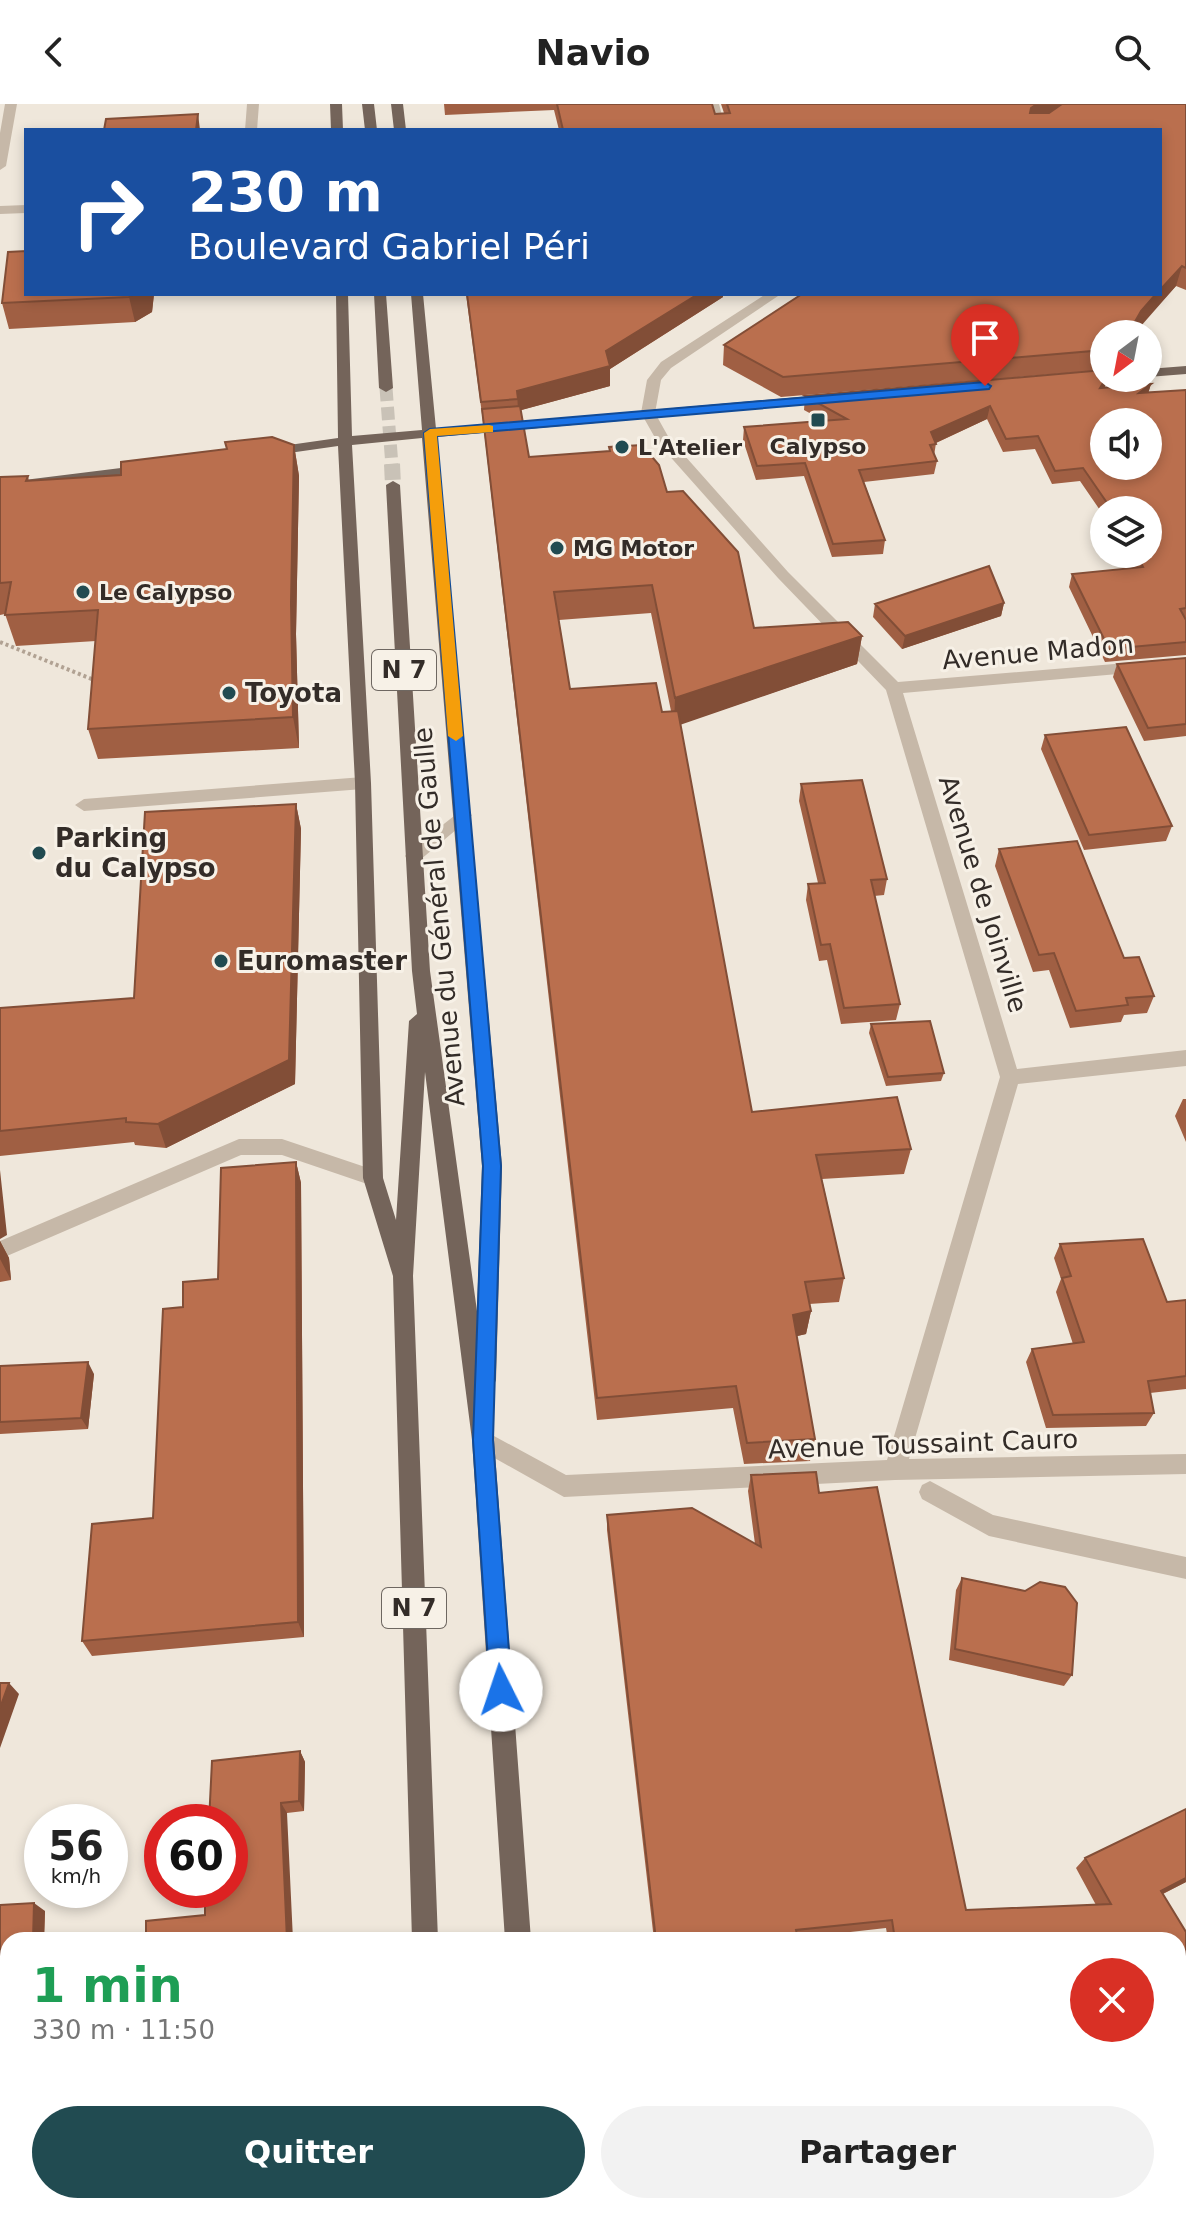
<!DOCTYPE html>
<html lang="fr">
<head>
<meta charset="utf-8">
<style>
	body { margin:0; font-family:"DejaVu Sans",sans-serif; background:#f2f2f2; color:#222; height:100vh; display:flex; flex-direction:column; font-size:30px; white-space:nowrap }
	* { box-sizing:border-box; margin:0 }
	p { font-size:26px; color:#767676 }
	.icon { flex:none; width:44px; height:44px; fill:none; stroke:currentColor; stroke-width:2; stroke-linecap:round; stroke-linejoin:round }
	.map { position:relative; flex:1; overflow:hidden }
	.details { position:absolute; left:0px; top:1828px; width:1186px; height:282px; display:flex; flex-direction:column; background:#fff; border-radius:24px 24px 0 0; box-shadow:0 4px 12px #0003 }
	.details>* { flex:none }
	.banner { position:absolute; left:24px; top:24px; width:1138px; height:168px; border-radius:0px; box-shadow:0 4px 12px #0003; background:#1a4fa0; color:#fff; overflow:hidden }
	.needle { width:52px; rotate:212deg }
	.fabs { position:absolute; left:1090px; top:216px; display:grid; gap:16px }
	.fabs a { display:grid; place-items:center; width:72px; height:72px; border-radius:50%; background:#fff; box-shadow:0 4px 12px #0003; font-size:40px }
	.speed { position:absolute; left:24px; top:1700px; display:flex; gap:16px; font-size:40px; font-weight:700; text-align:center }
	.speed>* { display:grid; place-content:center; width:104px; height:104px; border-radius:50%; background:#fff; box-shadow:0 4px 12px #0003; line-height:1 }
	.speed small { font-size:20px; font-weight:400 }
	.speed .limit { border:12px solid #d22; background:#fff; color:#111 }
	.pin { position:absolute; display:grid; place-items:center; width:68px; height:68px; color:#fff; margin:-82px -34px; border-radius:50% 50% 50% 0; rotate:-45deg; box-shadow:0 0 8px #0007 }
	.pin .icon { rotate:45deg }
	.me { position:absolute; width:88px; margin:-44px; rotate:356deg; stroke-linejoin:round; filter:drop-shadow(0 0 6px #0008) }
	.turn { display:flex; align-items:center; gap:28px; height:168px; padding:0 32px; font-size:36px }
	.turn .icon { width:104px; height:104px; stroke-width:2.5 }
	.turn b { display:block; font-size:56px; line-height:68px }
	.round { display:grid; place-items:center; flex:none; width:84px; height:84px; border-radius:42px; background:#f2f2f2 }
	.headline { display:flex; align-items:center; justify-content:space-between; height:136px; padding:0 32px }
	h1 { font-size:48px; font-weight:800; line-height:60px; color:#1e9e55 }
	.cta { display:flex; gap:16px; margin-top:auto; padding:16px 32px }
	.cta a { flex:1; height:92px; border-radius:48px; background:#214b51; color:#fff; font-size:32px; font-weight:800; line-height:92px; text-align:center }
	.cta a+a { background:#f2f2f2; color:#222 }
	header { display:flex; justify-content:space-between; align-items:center; height:104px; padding:0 32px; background:#fff; font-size:36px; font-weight:800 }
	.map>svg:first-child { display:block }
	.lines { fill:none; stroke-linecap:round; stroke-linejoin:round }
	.major-tunnel-far1 { stroke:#c9c2b7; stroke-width:13; stroke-dasharray:13 6; stroke-linecap:butt }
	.major-tunnel { stroke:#c9c2b7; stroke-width:16; stroke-dasharray:16 8; stroke-linecap:butt }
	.path { stroke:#b1a293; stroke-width:4; stroke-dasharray:3 3; stroke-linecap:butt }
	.minor { fill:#c6b8a8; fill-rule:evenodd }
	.major { fill:#74645a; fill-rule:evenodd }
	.wall { fill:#a05f43; fill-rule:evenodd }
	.shaded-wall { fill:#824e37 }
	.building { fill:#ba6f4e; stroke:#824e37; stroke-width:2; fill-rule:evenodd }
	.route { fill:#1a73e8; stroke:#114b97; stroke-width:2 }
	.slow { fill:#f59e0b }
	.poi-dot { fill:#214b51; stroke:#f7f1e7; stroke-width:3 }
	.labels { text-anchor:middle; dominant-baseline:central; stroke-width:6; stroke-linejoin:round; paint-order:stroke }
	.far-poi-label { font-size:22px; font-weight:bold; fill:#332c28; stroke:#f7f1e7; text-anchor:start }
	.shield { fill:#f7f1e7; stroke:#6e6761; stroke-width:2 }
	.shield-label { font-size:24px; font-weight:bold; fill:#332c28 }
	.street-label { font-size:26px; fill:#332c28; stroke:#f7f1e7 }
	.poi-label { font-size:26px; font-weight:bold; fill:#332c28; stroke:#f7f1e7; text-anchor:start }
</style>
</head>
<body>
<header><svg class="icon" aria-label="back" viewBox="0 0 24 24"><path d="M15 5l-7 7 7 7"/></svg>Navio<svg class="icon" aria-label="search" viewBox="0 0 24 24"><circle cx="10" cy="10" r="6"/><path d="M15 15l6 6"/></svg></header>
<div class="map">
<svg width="1186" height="2109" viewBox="0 0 1186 2109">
	<rect width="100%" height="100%" fill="#efe7db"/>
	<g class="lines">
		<!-- major-tunnel-far1 -->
		<path class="major-tunnel-far1" d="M386 284 392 362"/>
		<!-- major-tunnel -->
		<path class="major-tunnel" d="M392 360 393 381"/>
		<!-- path -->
		<path class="path" d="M0 538 99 578"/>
		<!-- minor -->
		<path class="minor" d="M5 0H17L6 62 0 66V29Z
			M247 0H259L257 26H245Z
			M707 0H719L726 26H714Z
			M26 101V109L0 110V102Z
			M766 190H781L671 264 661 276 655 309 669 334 788 468 898 578 1186 554V564L903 589 1017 965 1186 946V962L1018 980 909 1355 1186 1350V1370L895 1376 564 1393 475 1343 472 1336 475 1329 483 1326 566 1371 887 1356 1000 973 886 586 778 474 658 339 641 309 647 276 661 258Z
			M363 673 371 679 363 685 84 707 75 701 84 695Z
			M463 705 472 711 469 715 420 756H408L405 752 408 748Z
			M239 1035H282L380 1068 383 1074 380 1080 373 1082 282 1051H241L0 1155V1137Z
			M930 1377 993 1411 1186 1453V1475L989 1432 922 1395 919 1388 922 1381Z
			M1186 1955V1984L1178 1988V1959Z
			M912 2102H950L947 2109H909Z"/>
		<!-- major -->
		<path class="major" d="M330 0H342L343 26H331Z
			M362 0H374L377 26H365Z
			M391 0H403L406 26H394Z
			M336 190H348L352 332 422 326 411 190H423L436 325 833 290 840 294 833 298 436 333 502 1062 496 1276 493 1283 487 1285 494 1336 531 1836H505L472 1336 425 968 413 1172 438 1836H412L393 1172 363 1074 355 679 338 342 268 352 261 348 268 344 338 334ZM422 334 482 1062 477 1207 430 867 400 381 393 377 386 381 412 867 417 910 409 917 396 1116 383 1074 371 679 352 341Z
			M374 190H386L393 284 386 288 379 284Z
			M1186 262V270L1148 273V265Z
			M145 361 150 362V368L0 387V379Z
			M420 2102H448V2109H420Z
			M523 2102H551L552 2109H524Z"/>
	</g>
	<!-- wall -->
	<path class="wall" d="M444 0H712L715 10 724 9 721 0H1186V186L1176 182 1135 227 1104 230V266L781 293 723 261 724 241 1160 26H559L554 6 445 11Z
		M154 190 152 208 135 218 9 225 2 199Z
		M466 190H723V193L610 265V282L521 306 529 353 609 347V343L667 388 754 524 862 532 857 560 680 620 752 1008 911 1045 904 1070 822 1075 844 1174 839 1198 809 1200 811 1207 806 1230 797 1232 815 1335 810 1357 744 1360 733 1304 597 1316 483 318ZM651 509 671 607 662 608 570 585 559 516Z
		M1104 274H1108L1104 283 1151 280 1148 289 1186 286V551L1105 558 1069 483 1072 470 1132 464 1125 450H1148V406H1104V412L1080 377 1052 380 1035 345 1003 348 987 315 936 339 934 352 937 357 934 370 864 378 885 436 883 450 832 453 804 372 756 376 743 336 744 323 824 317 804 306 805 292Z
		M294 341 299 372 296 530 299 644 98 655 88 625 96 537 16 542 5 510 0 511V373L28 372 29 377 121 371Z
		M1004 499 1001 512 902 545 873 513 875 500Z
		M1186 554V632L1144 637 1113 573 1117 560Z
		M1045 631 1172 722 1166 737 1084 746 1041 645Z
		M801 680 887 775 884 791 874 792 900 900 896 916 841 920 827 856 819 857 806 796 808 780 818 779 799 697Z
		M296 700 301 725 295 980 166 1044 135 1041 134 1038 0 1052V904L134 894Z
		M999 745 1124 854 1154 892 1147 909 1124 911 1121 918 1070 924 1049 866 1033 868 995 762Z
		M871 920 944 969 941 977 886 982 869 929Z
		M1183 995H1186V1038L1175 1012Z
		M296 1058 301 1079 304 1533 92 1552 82 1537 153 1414 218 1175Z
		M0 1137 9 1154 11 1176 0 1178Z
		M1060 1140 1167 1198 1186 1196V1285L1150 1289 1154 1309 1146 1322 1046 1324 1026 1258 1032 1245 1073 1240 1056 1188 1061 1175 1054 1154Z
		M0 1262 94 1270 88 1325 0 1330Z
		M816 1368 819 1389 877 1383 966 1806 1096 1801 1076 1764 1085 1754 1186 1705V1778L1163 1790 1186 1828V1903L1178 1908V1836H888L886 1824 797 1834 798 1836H654L607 1426V1411L692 1404 755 1440 748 1387 751 1371Z
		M962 1474 1072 1571 1064 1582 949 1556 956 1486Z
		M300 1647 305 1658 304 1707 287 1709 205 1811Z
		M0 1801 45 1807 44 1836H8V1875L0 1876Z
		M1186 2077V2109H1128L1140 2102H1178V2081Z"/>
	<!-- shaded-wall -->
	<path class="shaded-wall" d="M1037 0H1062L1027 24 1031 4Z
		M198 10 200 26H196Z
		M1182 162 1176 182 1134 230H1128L1141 207 1156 190H1160V186Z
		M134 190H154L152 208 135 218 129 193Z
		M698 190H723V193L610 265V282L518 307 517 287 606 247Z
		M1106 274H1108L1107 279 1097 297 1100 284Z
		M1151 280 1147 293 1139 289Z
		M990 302 987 315 929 342 931 328Z
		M294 341 299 372 296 530 299 644 293 613 291 499Z
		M1004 499 1001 512 902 545 905 532Z
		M862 532 857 560 674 623 675 594Z
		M296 700 301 725 295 980 166 1044 158 1020Z
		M296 1058 301 1079 304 1533 298 1518Z
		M0 1066 7 1131 0 1135Z
		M0 1137 9 1154 11 1176 0 1155Z
		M811 1207 806 1230 789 1234 793 1211Z
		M88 1258 94 1270 88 1325 81 1314Z
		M9 1579 19 1590 0 1644V1604Z
		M300 1647 305 1658 304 1707 299 1697Z
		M281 1699 287 1709 293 1836H287Z
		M1186 1774V1778L1150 1796 1161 1787Z
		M34 1799 45 1807 44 1836H33Z
		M301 2102H307V2109H301Z"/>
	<!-- building -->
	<path class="building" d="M557 0H712L715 10 730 9 727 0H1037L1031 4 1030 9H1049L1062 0H1186V164L1182 162 1160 186V26H563Z
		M198 10 196 26H104L106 15Z
		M26 147V190H134L129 193 2 199 8 148Z
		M467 190H698L606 247 610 262 517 287 518 295 481 298Z
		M802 190H1156L1141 207 1128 230H1104V246L783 273 724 241Z
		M1104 266V274H1106L1100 284 1151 280 1139 289 1186 286V504L1180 505 1186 516V538L1109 545 1072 470 1143 463 1136 450H1148V406H1112L1083 364 1055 367 1038 332 1006 335 990 302 931 328 936 340 930 341 937 357 859 366 885 436 833 440 805 359 757 362 744 323 847 315 805 292ZM1104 318H1148V362H1104Z
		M520 302 529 353 610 347 609 343 642 341 659 361 667 388 683 387 738 448 754 524 848 518 862 532 675 594 652 481 554 488 570 585 656 579 662 608 678 607 752 1008 897 993 911 1045 816 1051 844 1174 805 1178 811 1207 793 1211 815 1335 747 1339 736 1282 597 1294 482 305Z
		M272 333 294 341 291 499 293 613 88 625 98 506 5 511 11 478 0 479V373L28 372 26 377 121 371V358L227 345 225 338Z
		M989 462 1004 499 905 532 875 500Z
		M1186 554V620L1148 624 1117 560Z
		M1126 623 1172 722 1089 731 1045 631Z
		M862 676 887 775 871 776 900 900 844 904 830 840 821 841 808 780 825 779 801 680Z
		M296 700 289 956 158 1020 126 1018V1014L0 1027V904L134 894 145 708Z
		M1077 737 1124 854 1139 853 1154 892 1126 894 1128 901 1076 907 1054 849 1039 851 999 745Z
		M930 917 944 969 888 973 871 920Z
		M296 1058 298 1518 82 1537 92 1420 153 1414 163 1205 183 1203V1178L218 1175 221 1064Z
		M1143 1135 1167 1198 1186 1196V1272L1148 1277 1154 1309 1053 1311 1032 1245 1084 1238 1062 1174 1071 1172 1060 1140Z
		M88 1258 81 1314 0 1318V1262Z
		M816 1368 819 1389 877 1383 966 1806 1111 1800 1085 1754 1186 1705V1774L1161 1787 1186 1828V1902L1178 1907V1836H895L892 1816 796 1826 798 1836H656L607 1411 692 1404 761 1443 751 1371Z
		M962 1474 1025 1487 1040 1478 1065 1483 1077 1499 1072 1571 955 1545Z
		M0 1579H9L0 1604Z
		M300 1647 299 1697 281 1699 287 1836H146V1817L205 1811V1786H230V1718H209L212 1657Z
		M34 1799 33 1836H8V1867H0V1801Z
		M8 2046V2102H301V2109H0V2047Z
		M1186 2079V2109H1132L1145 2102H1178V2083Z"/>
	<!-- route -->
	<path class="route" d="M985 278 991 282 989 285 437 332 501 1062 493 1336 512 1586 508 1594 501 1597 493 1594 490 1586 473 1336 483 1062 424 329 430 325Z"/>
	<!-- slow -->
	<path class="slow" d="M489 321 493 322V328L437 332 463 632 456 637 448 632 424 329 430 325Z"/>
	<!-- markers -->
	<g class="poi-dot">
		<rect x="810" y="308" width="16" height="16" rx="4"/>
		<circle cx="622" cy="343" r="8"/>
		<circle cx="557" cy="444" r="8"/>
		<circle cx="83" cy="488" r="8"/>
		<circle cx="229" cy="589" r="8"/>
		<circle cx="39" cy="749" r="8"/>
		<circle cx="221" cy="857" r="8"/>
	</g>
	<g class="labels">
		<!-- far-poi labels -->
		<g class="far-poi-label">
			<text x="818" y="342" text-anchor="middle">Calypso</text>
			<text x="638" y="343">L'Atelier</text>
			<text x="573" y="444">MG Motor</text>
			<text x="99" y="488">Le Calypso</text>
		</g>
		<!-- shield labels -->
		<g class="shield">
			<rect x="372" y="546" width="64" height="40" rx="6"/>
			<rect x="382" y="1484" width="64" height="40" rx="6"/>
		</g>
		<g class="shield-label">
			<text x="404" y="566">N 7</text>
			<text x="414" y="1504">N 7</text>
		</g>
		<!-- street labels -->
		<g class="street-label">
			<text transform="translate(1038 548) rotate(-5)">Avenue Madon</text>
			<text transform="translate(983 790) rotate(73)">Avenue de Joinville</text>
			<text transform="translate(439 813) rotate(-95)">Avenue du Général de Gaulle</text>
			<text transform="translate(923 1340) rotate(-2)">Avenue Toussaint Cauro</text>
		</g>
		<!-- poi labels -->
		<g class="poi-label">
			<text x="245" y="589">Toyota</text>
			<text x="55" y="734">Parking<tspan x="55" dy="30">du Calypso</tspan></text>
			<text x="237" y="857">Euromaster</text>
		</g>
	</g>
</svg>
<div class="fabs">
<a><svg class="needle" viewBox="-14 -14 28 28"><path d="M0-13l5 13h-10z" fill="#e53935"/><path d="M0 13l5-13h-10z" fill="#767676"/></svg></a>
<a><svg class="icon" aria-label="sound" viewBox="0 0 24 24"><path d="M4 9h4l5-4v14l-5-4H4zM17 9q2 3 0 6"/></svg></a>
<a><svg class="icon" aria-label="layers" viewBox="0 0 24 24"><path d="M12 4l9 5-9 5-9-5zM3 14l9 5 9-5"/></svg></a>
</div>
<div class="speed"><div>56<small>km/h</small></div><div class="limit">60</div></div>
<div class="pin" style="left:985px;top:282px;background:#d93025"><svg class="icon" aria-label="arrive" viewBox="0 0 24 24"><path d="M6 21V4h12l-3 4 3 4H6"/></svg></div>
<svg class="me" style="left:501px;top:1586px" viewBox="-20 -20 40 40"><circle r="19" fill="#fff"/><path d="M0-13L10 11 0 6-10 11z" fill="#1a73e8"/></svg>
<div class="banner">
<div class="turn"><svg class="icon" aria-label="right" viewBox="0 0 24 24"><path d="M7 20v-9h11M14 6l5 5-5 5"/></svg><div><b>230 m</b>Boulevard Gabriel Péri</div></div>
</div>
<section class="details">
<div class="headline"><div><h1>1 min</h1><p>330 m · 11:50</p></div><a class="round" style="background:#d93025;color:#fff"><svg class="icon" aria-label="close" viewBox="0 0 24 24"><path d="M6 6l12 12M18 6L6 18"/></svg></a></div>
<div class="cta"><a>Quitter</a><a>Partager</a></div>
</section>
</div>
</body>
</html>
